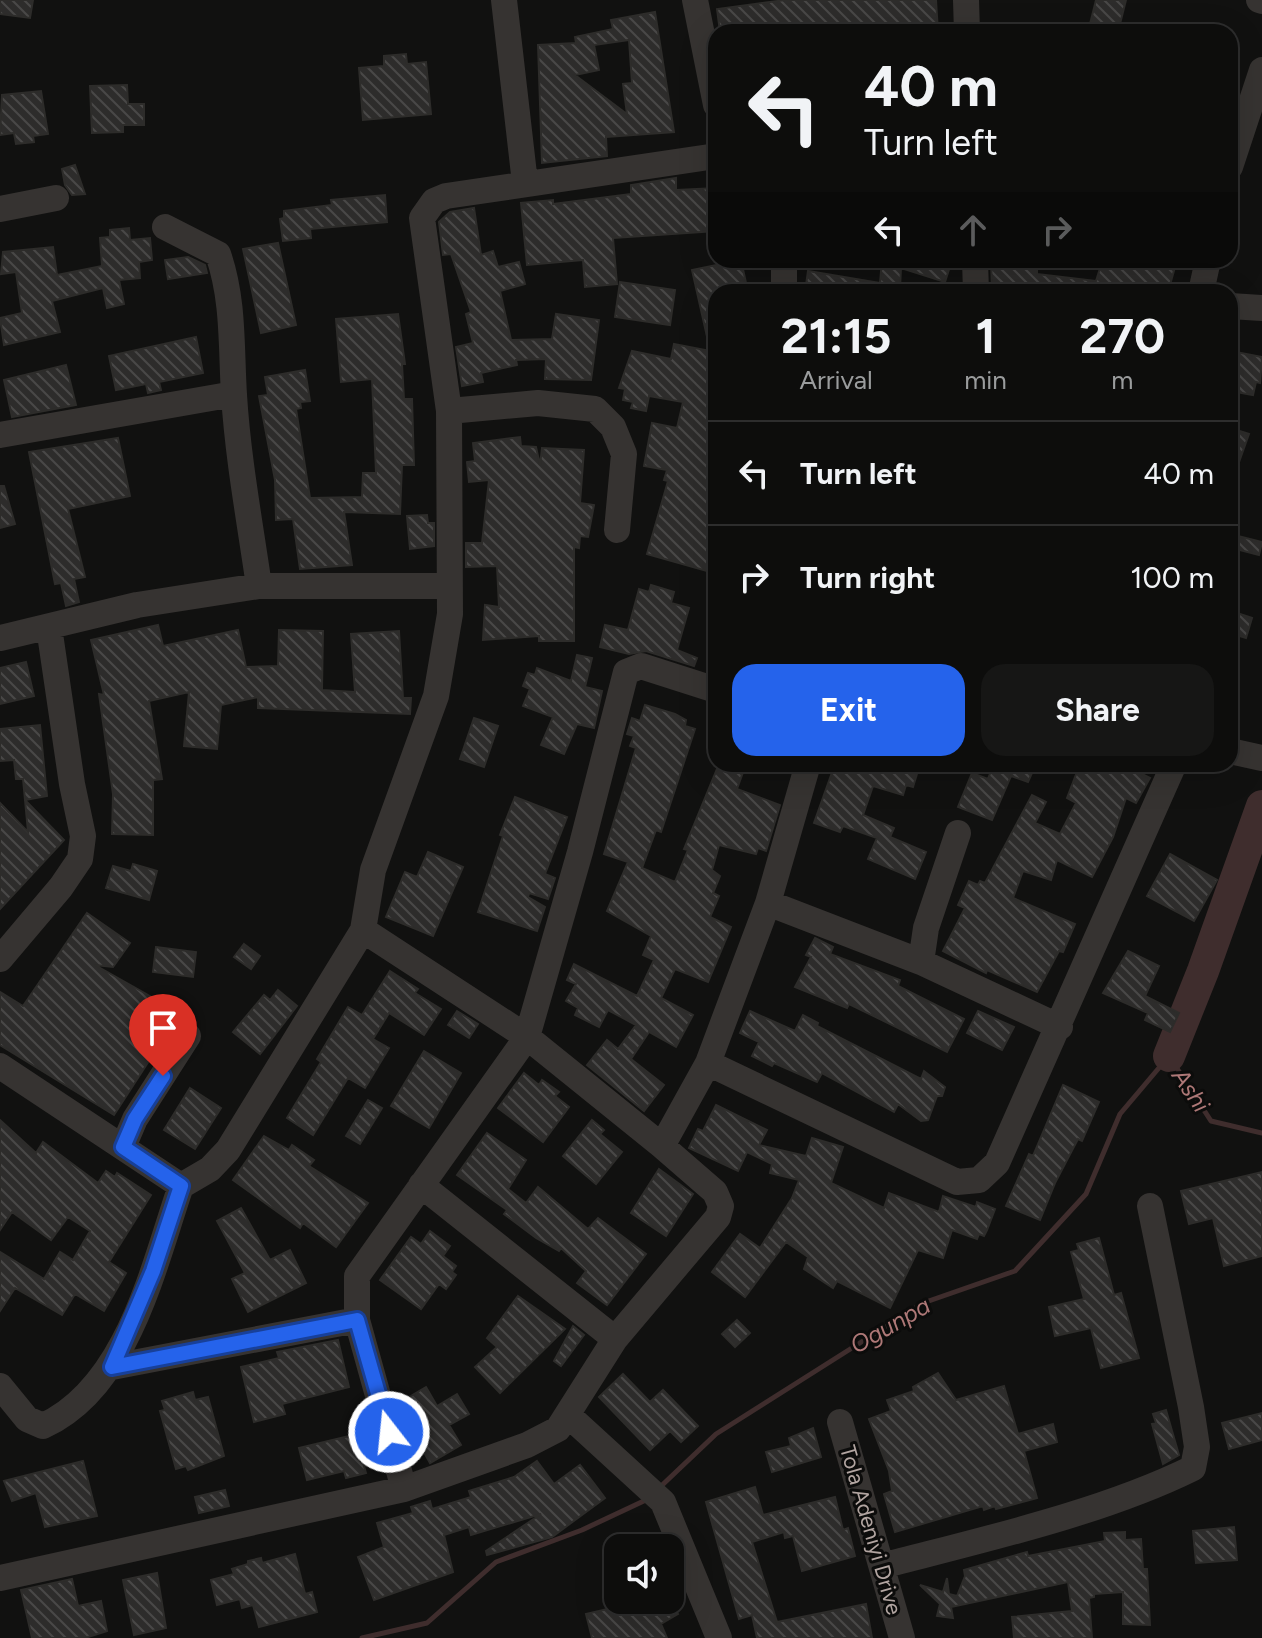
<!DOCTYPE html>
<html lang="en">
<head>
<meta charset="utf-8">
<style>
	body { margin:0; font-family:Figtree,sans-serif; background:#161615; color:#f1f3f6; height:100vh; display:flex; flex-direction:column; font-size:30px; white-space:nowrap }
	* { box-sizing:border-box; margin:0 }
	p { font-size:26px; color:#9a9c9d }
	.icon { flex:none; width:44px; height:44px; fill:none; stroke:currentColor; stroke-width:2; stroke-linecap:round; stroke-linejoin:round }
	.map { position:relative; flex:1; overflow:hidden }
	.side { position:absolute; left:708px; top:284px; width:530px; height:488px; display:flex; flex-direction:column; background:#0d0d0c; border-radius:24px; box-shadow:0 8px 32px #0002,0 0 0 2px #2d2d2d }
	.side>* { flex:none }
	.guide { position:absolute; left:708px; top:24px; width:530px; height:244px; border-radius:24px; box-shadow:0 8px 32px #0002,0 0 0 2px #2d2d2d; background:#0d0d0c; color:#f1f3f6; overflow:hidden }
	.buttons { position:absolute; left:604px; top:1534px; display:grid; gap:16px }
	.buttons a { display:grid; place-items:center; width:80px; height:80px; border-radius:16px; background:#0d0d0c; box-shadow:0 8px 32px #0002,0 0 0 2px #2d2d2d; font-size:40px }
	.pin { position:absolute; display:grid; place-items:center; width:68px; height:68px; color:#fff; margin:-82px -34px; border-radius:50% 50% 50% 0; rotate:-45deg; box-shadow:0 0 8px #0007 }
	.pin .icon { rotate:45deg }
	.me { position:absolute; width:88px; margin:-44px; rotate:344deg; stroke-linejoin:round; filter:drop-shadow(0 0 6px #0008) }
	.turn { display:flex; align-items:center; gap:28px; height:168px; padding:0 24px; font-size:36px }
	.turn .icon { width:104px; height:104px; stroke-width:2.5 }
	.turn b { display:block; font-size:56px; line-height:68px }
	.lanes { display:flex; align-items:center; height:76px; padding:0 24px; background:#0003; justify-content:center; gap:40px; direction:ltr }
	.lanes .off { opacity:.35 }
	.eta { display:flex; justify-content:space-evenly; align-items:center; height:136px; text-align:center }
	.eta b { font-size:48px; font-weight:700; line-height:56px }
	.button { display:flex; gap:16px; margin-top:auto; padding:16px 24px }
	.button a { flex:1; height:92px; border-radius:24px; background:#2563eb; color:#fff; font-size:32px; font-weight:700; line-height:92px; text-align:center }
	.button a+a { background:#161615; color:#f1f3f6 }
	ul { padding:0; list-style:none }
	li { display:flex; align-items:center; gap:24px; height:104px; padding:0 24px; border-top:2px solid #2d2d2d }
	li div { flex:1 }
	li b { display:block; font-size:30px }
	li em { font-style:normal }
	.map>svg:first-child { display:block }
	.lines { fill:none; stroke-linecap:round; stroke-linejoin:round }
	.stream { stroke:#3f2d2d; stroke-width:5 }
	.river { stroke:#3f2d2d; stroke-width:32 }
	.building { fill:url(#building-back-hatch); stroke:#2d2c2a; stroke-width:2; fill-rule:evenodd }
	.minor { stroke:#363331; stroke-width:26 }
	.route-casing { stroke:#184099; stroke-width:20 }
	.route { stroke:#2563eb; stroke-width:14 }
	.labels { text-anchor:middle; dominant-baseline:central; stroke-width:6; stroke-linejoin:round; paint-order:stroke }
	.street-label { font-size:22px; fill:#b2a5a1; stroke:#0c0c0b }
	.water-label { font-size:24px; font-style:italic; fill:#ae7877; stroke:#0c0c0b }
</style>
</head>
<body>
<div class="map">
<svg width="1262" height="1638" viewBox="0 0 1262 1638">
	<defs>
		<pattern id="building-back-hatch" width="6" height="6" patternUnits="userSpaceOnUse" patternTransform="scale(2)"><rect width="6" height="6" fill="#2d2c2b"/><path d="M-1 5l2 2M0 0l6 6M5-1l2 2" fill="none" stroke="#494847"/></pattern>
	</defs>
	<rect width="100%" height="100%" fill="#111110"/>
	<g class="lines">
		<!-- stream -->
		<path class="stream" d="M658 1489 716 1434 923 1303 1015 1271 1086 1194 1120 1114 1169 1056 1211 1121 1262 1133
			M362 1638 427 1623 496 1562 582 1530 648 1499"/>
		<!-- river -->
		<path class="river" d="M1169 1056 1203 971 1262 806"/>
	</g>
	<!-- building -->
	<path class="building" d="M0 0H33L30 18 0 14Z
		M785 0H936L938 32H720L717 9Z
		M1096 0H1126L1118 32H1088Z
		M655 12 674 132 606 137 607 156 542 163 538 45 576 43 575 37 613 29 611 20ZM629 40 632 83 623 84 627 114 575 75 599 70 594 45Z
		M406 54 407 64 426 62 431 114 363 120 359 68 384 66V56Z
		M127 85 128 104H144V125H123V132L92 133 90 86Z
		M41 91 48 134 33 136 34 142 16 144 14 133 0 135 2 95Z
		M75 165 85 194 72 195 65 185 62 169Z
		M676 178V190L716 188V231L613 238 617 284 585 287 583 260 527 265 521 203 553 200V204L631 194V185Z
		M385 195 387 222 310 229 311 238 283 241 280 219 284 218V211L332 205 331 200Z
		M474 208 481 255 493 251 498 267 519 262 525 284 500 291 511 340 552 339 556 314 599 320 591 380 545 379 546 359 516 360 517 365 481 373 483 382 462 386 456 347 473 343 466 314 471 312 451 254 443 255 439 222 450 212Z
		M129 228 130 240 150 238 152 260 139 262 140 278 119 280 124 304 107 308 103 288 52 301 60 332 4 345 0 318 22 313 16 272 1 274 3 252 53 247 57 275 102 266 100 238 110 237V230Z
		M278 243 296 325 261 333 243 249Z
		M188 257 205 265 207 273 168 279 165 260Z
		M741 260 748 292H716V350H710L692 270Z
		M882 260H952L945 282 901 268 900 289 805 292 808 271 880 283Z
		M991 260H1037V274L1096 281 1101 265 1113 268V260H1177L1168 292H992Z
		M620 282 675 290 670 325 615 317Z
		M398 314 405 364H402L404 399H412L414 465H402L400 514 344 512 352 565 300 569 293 519 276 520 275 480 259 396 268 395 265 377 305 370 310 401 300 402 301 408 296 409 310 498 362 497 363 473H376L372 379 341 382 336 319Z
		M196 337 203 373 159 382 161 390 148 393 146 384 116 390 109 356Z
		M674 344 716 352V538L707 571 647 554 668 481 664 480 667 470 644 466 652 423 677 428 683 402 649 396 646 411 631 408 633 402 623 400 625 389 619 388 632 351 671 359Z
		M1236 352 1262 357 1260 383 1256 382 1253 395 1230 391V359L1234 360Z
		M66 365 76 405 12 417 4 380Z
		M1230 428 1249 434 1232 482H1230Z
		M520 437 521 446 536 447 540 465 542 448 584 450 580 503 594 505 588 537 580 536 579 548 574 547V641H539V636L483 640 485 605 499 607 497 566 466 567V543H482L489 480 469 482 467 462 475 461 473 443Z
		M118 438 130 496 68 509 85 577 74 579 79 602 66 606 61 583 55 584 29 452Z
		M0 486H4L15 524 0 528Z
		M427 515 428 523H434V546L410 549 407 516Z
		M1234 535 1262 542 1259 555 1232 548Z
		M651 585 674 592 671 603 689 608 677 650 697 658 694 666 646 651 629 654 600 647 605 625 628 630 639 589 649 592Z
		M1234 612 1252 618 1246 638 1230 633Z
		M158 625 163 646 238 630 246 667 278 666 279 630 323 631 322 690 355 692 351 634 399 631 403 698H411L410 714 258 708V697L221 705 217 749 184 746 189 692 149 701 162 779 153 780V835L112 834 113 794 99 694 104 695 91 640Z
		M577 655 592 658 585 687 602 691 594 728 577 724 564 754 541 745 553 717 523 706 530 689 523 686 528 673 535 675 537 668 571 681Z
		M26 662 34 696 0 704V668Z
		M645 705 675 714 686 720 685 726 695 729 661 832 656 830 642 868 675 882 688 850 684 849 719 764H746L737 789 780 805 766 851 758 848 756 854 719 845 712 870 720 876 713 893 719 896 710 917 731 927 708 982 675 969 661 998 693 1015 676 1047 649 1032 631 1059 664 1085 644 1111 587 1065 607 1040 618 1049 636 1025 608 1010 599 1027 575 1015 578 1008 566 1001 576 984 567 980 574 964 637 996 654 960 643 955 651 936 607 911 628 862 604 854 636 748 630 746 634 736 627 734 632 718 640 721Z
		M474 718 498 726 484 767 460 759Z
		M40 725 47 796 25 800 23 779H16L14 760 0 761V729Z
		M835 764H920L913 787 906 785 903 795 873 786 863 815 894 828 890 837 926 852 915 879 868 859 877 838 843 826 840 832 814 823Z
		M984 764H1036L1028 782 1011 776 992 820 958 807 972 773 988 779 992 768Z
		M1080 764H1134L1132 769 1150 778 1136 803 1126 798 1113 837 1092 877 1057 860 1051 880 1023 871 1013 898 1075 924 1063 952 1059 951 1037 992 987 970 986 973 943 951 965 908 958 905 969 881 978 885 980 881 985 883 1032 795 1046 802 1035 823 1060 834 1076 803 1067 798Z
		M515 797 567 817 545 874 555 878 548 899 529 893 528 897 545 907 537 931 478 912 503 836 500 835Z
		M25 800 64 840 0 909V803L28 832Z
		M428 852 463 867 433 936 386 917 405 872 417 877Z
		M1170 854 1217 880 1194 921 1147 896Z
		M133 864 157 871 149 900 106 888 113 866 131 871Z
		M87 913 130 943 113 967 95 965 180 1013 114 1115 0 1045V992L23 1006Z
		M815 938 833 947 830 954 900 980 898 986 964 1019 947 1052 849 1004 847 1008 795 987 811 957 806 955Z
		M244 944 260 956 251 969 234 957Z
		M156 947 196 952 193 977 153 972Z
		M1128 951 1159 966 1145 996 1179 1013 1170 1032 1145 1020 1148 1013 1103 993Z
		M390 971 418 989 415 993 441 1009 424 1035 389 1013 373 1039 389 1048 365 1088 348 1078 313 1135 287 1118 321 1062 317 1059 348 1007 362 1015Z
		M278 990 297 1006 260 1054 233 1032 264 995 270 1000Z
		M457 1011 478 1024 469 1038 448 1025Z
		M750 1011 795 1031 803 1015 818 1023 817 1026 921 1079 924 1071 945 1087 942 1096H937L928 1120 921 1121 898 1104 894 1112 822 1073 817 1082 774 1063 772 1066 752 1056 759 1042 740 1033Z
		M978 1011 1014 1027 1002 1050 967 1033Z
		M424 1051 461 1073 429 1128 391 1106Z
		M524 1073 539 1085 542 1080 559 1092 555 1096 569 1107 543 1142 498 1108Z
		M1063 1085 1099 1102 1082 1141 1078 1139 1055 1183 1040 1220 1006 1206 1029 1154 1033 1156Z
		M190 1088 221 1108 195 1149 164 1130Z
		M368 1100 382 1108 360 1144 346 1136Z
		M716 1105 767 1130 759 1145 806 1156 812 1138 843 1147 831 1183 884 1208 889 1193 939 1212 943 1196 976 1207 977 1202 995 1209 987 1230 984 1236 979 1234 977 1239 952 1230 943 1258 918 1250 890 1308 837 1281 833 1288 804 1269 808 1257 786 1242 745 1297 712 1272 740 1234 760 1248 792 1198 799 1180 770 1173 772 1164 747 1152 738 1171 689 1148 698 1129 703 1131Z
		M0 1120 36 1153 43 1142 98 1183 106 1171 115 1177 117 1173 151 1195 109 1262 126 1273 104 1311 75 1294 62 1315 15 1288 0 1311V1252L44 1279 60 1252 73 1260 90 1231 68 1217 51 1240 12 1212 0 1230Z
		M592 1120 604 1130 600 1134 622 1152 596 1184 563 1156Z
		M487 1133 526 1160 508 1189 526 1203 538 1187 588 1229 598 1218 646 1254 607 1305 577 1283 586 1271 561 1248 559 1251 536 1238 504 1214 507 1210 457 1175Z
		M264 1136 289 1150 292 1145 314 1160 309 1166 368 1203 336 1247 303 1223 300 1228 233 1180Z
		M659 1169 693 1194 666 1236 631 1213Z
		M1262 1172V1256L1224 1266 1213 1218 1189 1224 1181 1191Z
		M241 1208 270 1260 290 1250 306 1283 248 1312 232 1279 245 1273 217 1221Z
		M430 1231 450 1246 443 1256 456 1266 452 1272 456 1275 446 1289 439 1284 421 1309 380 1280 411 1237 421 1244Z
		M1099 1238 1114 1295 1121 1293 1139 1358 1101 1368 1091 1328 1055 1336 1049 1307 1084 1299 1071 1252 1079 1250 1077 1244Z
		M518 1296 565 1329 500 1393 475 1367 497 1347 487 1338Z
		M737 1320 750 1333 735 1347 722 1334Z
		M573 1326 584 1335 561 1366 554 1361Z
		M338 1340 349 1387 282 1404 285 1414 254 1422 241 1367 279 1358 277 1352Z
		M938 1373 956 1400 1004 1386 1018 1434 1053 1424 1057 1442 1024 1451 1037 1498 996 1509 995 1506 984 1510 983 1506 895 1532 884 1494 892 1491 889 1471 869 1419 891 1411 887 1400 914 1391 913 1387Z
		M623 1374 650 1402 663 1390 698 1426 681 1442 670 1431 650 1450 599 1397Z
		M426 1387 437 1406 457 1394 469 1414 449 1425 461 1445 430 1463 397 1404Z
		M193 1392 195 1400 208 1397 224 1456 188 1470 186 1466 176 1469 160 1411 165 1410 162 1401Z
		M1166 1410 1179 1455 1163 1464 1152 1424 1156 1423 1153 1414Z
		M1262 1413V1440L1229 1449 1222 1423Z
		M813 1428 821 1457 772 1472 766 1452 791 1446 789 1438Z
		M366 1432 374 1464 364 1466 366 1473 346 1478 344 1471 307 1480 299 1448Z
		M83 1461 97 1516 45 1527 36 1493 12 1501 4 1481Z
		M537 1461 554 1484 580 1465 605 1498 552 1537 487 1555 486 1551 541 1514 471 1535 469 1527 444 1535 453 1572 374 1600 358 1557 384 1547 377 1523 413 1513 411 1507 430 1501 432 1509 471 1497 469 1491 514 1477Z
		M755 1487 763 1515 835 1497 843 1530 848 1528 855 1556 802 1571 793 1536 785 1538 784 1532 752 1542 777 1622 866 1604 872 1638H757L752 1615 739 1619 706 1502Z
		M225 1490 229 1506 199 1513 195 1497Z
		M1234 1527 1237 1560 1196 1563 1193 1531Z
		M1125 1532V1540L1141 1539 1143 1569H1147L1150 1625 1123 1624V1592L1094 1594V1597L1089 1598 1092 1638H1014L1012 1617 1072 1611 1068 1582 951 1607 953 1618 937 1616 940 1604 920 1585 943 1592 947 1578 949 1594 957 1596 965 1576 964 1570 1027 1552 1028 1556 1105 1541 1104 1533Z
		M295 1554 305 1594 312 1592 317 1612 259 1627 253 1605 242 1608 240 1599 217 1605 211 1580 234 1574 232 1569 248 1564V1561L261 1558 262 1563Z
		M157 1573 166 1628 134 1635 123 1580Z
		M72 1579 78 1606 101 1601 107 1631 85 1638H32L21 1590Z
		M611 1600H668L678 1614 661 1624 667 1638H592L586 1614 616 1607Z"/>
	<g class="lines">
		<!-- minor -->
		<path class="minor" d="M504 0 525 183
			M695 0 716 105
			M966 0 967 32
			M1259 0 1262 1
			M1230 167 1262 70
			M0 209 56 198
			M165 227 218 254C234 300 231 347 234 395 238 459 250 523 259 586
			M784 260V292
			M975 260 976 292
			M1201 292 1208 260
			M1230 306 1262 308
			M449 411 538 403 595 409 613 427 624 454 617 530
			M0 435 234 394
			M0 638 137 605 259 586H447
			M1230 751 1262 758
			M768 903 921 962 1060 1027
			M0 959 61 887 80 859 83 836 72 784 49 627
			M921 962 926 928 958 833
			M708 1063 957 1182 979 1180 997 1163 1174 764
			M0 1066 181 1186
			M662 1146 708 1063 768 903 808 764
			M123 1147 135 1119 188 1036
			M421 1185 615 1339
			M112 1367 357 1320
			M0 1386 27 1419 43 1426C128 1387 153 1267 181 1186L210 1169 228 1150 363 930 373 870 436 696 450 614 449 411 422 218 434 201 446 196 716 156
			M568 1415 663 1502 719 1638
			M840 1422 902 1638
			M404 1489 357 1320V1276L527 1037 580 852 626 672 641 666 716 690
			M882 1566C981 1540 1102 1513 1193 1468L1197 1447 1191 1407 1150 1206
			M0 1578 404 1489 527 1445 558 1429 615 1339 718 1217 721 1206 715 1192 662 1146 527 1037 363 930"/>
	</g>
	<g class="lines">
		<defs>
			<path id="route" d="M163 1076 135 1119 123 1147 181 1186 153 1271 112 1367 357 1320 389 1432"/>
		</defs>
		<!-- route casing -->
		<use href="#route" class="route-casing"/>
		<!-- route -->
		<use href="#route" class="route"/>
	</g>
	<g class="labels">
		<!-- street labels -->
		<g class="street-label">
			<text transform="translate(871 1530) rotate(74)">Tola Adeniyi Drive</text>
		</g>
		<!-- water labels -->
		<g class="water-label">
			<text transform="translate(1191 1090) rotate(56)">Ashi</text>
			<text transform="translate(890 1325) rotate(-30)">Ogunpa</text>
		</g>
	</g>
</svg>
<div class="buttons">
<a><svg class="icon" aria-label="sound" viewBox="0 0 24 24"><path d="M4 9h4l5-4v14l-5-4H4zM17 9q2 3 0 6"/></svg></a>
</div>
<div class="pin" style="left:163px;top:1076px;background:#d93025"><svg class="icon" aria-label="arrive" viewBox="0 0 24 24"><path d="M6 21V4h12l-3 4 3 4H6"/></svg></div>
<svg class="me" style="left:389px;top:1432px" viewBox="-20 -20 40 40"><circle r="17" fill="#2563eb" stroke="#fff" stroke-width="3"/><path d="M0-11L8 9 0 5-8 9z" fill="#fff"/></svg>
<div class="guide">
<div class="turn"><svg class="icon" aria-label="left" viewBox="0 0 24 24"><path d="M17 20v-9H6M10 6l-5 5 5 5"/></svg><div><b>40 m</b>Turn left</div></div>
<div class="lanes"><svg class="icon" aria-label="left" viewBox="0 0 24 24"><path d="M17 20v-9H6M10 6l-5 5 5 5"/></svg><svg class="icon off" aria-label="ahead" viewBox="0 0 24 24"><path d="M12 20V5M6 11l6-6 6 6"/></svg><svg class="icon off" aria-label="right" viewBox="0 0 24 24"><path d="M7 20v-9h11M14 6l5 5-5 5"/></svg></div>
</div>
<section class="side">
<div class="eta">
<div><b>21:15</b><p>Arrival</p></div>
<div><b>1</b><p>min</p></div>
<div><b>270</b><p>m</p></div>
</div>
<ul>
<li><svg class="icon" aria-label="left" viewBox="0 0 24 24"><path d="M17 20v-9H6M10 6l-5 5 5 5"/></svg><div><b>Turn left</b></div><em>40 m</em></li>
<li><svg class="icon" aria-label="right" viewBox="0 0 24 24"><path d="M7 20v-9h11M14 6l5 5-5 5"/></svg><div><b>Turn right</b></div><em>100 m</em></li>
</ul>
<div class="button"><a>Exit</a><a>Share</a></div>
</section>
</div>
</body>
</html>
